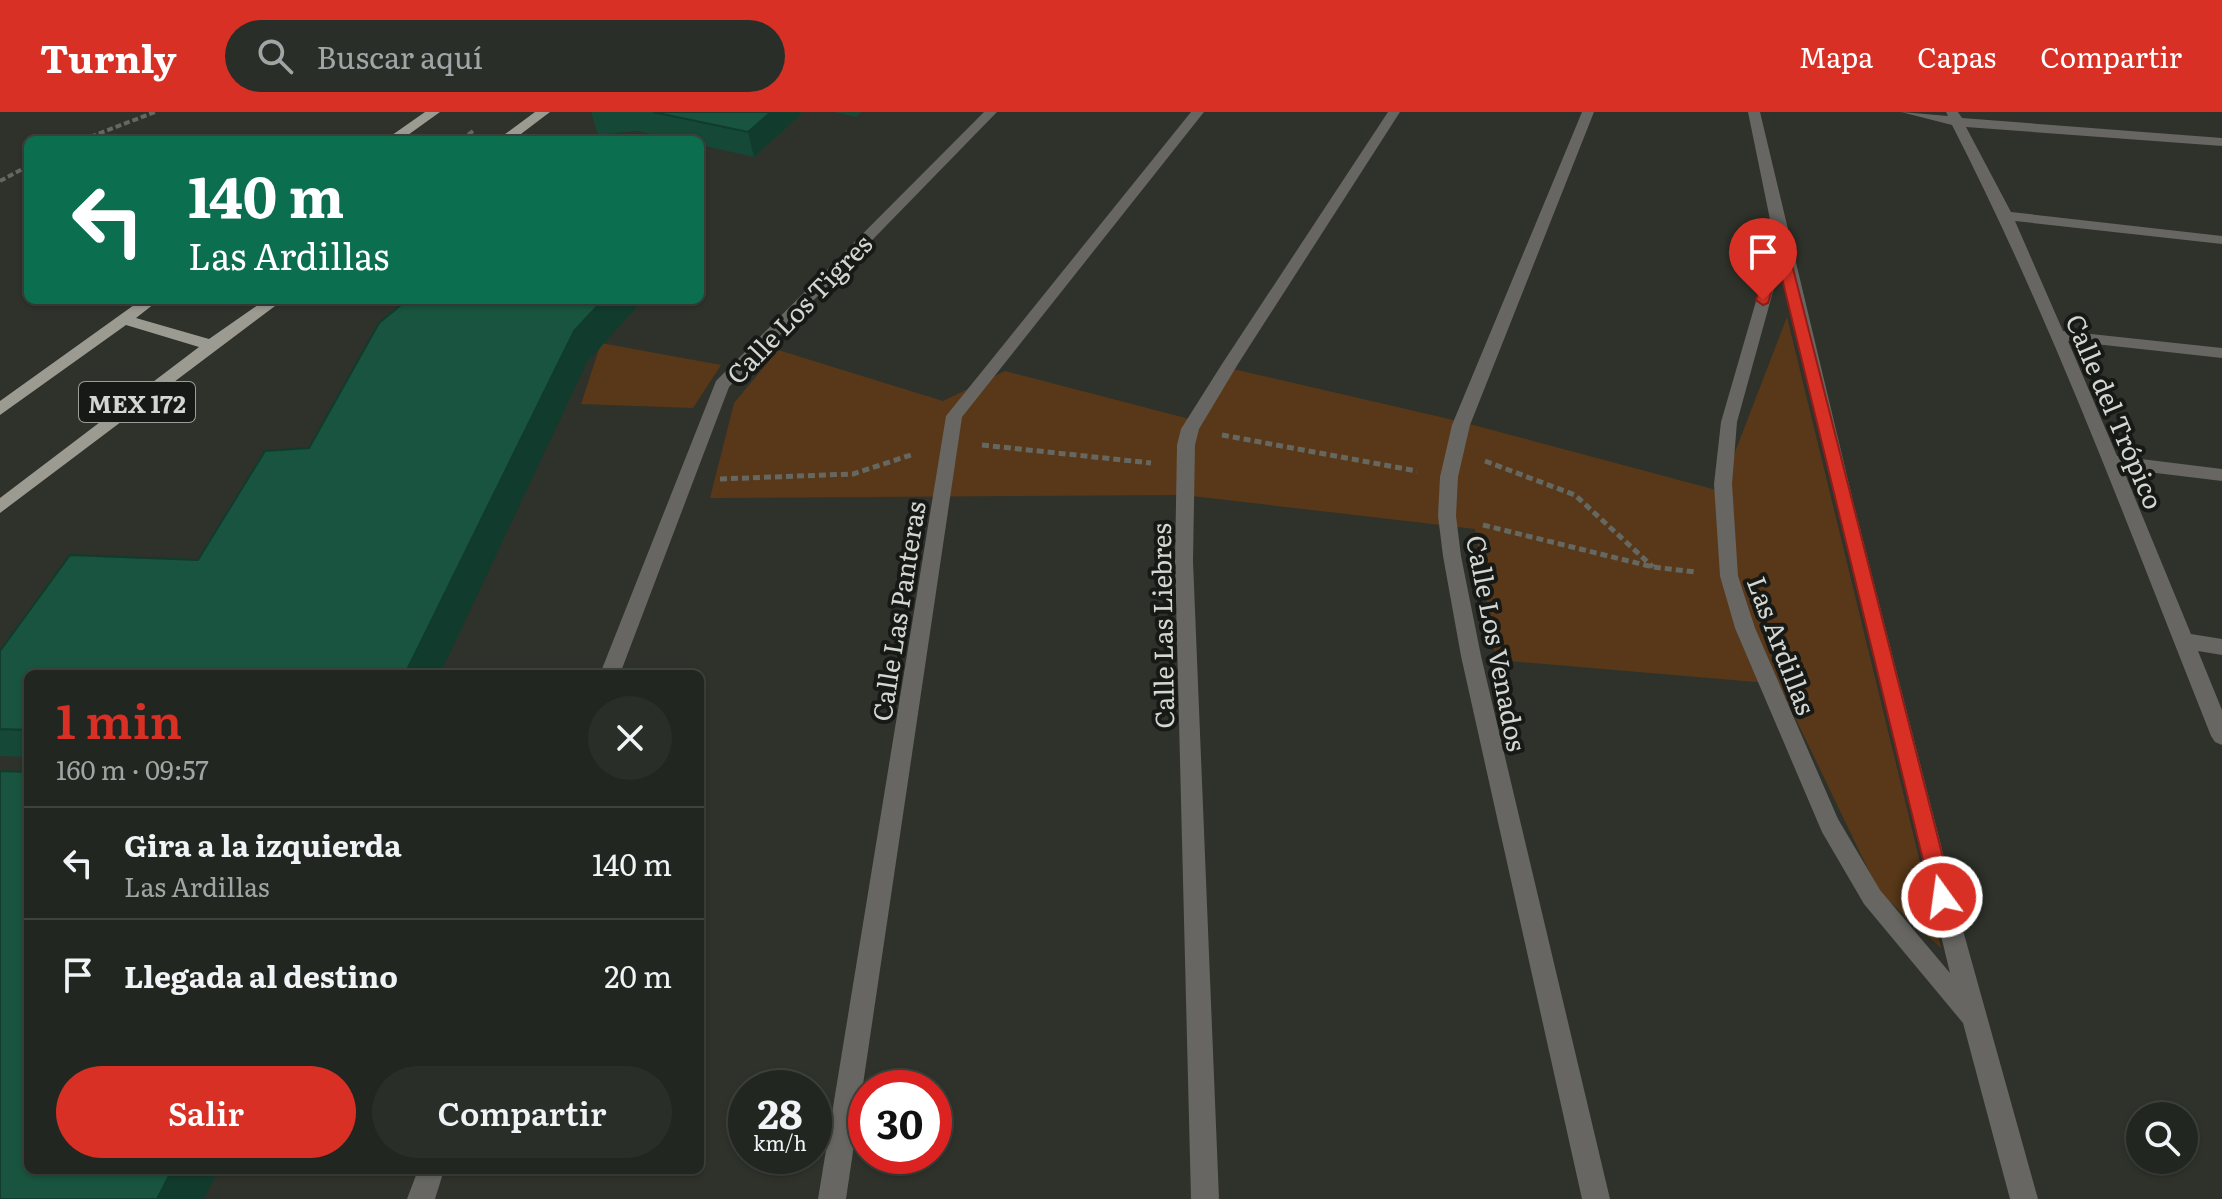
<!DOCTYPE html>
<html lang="es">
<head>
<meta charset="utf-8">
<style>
	body { margin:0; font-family:Literata,serif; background:#2a2e29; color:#f1f3f6; height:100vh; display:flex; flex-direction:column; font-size:30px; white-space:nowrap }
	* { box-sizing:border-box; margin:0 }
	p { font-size:26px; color:#a2a5a5 }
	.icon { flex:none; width:44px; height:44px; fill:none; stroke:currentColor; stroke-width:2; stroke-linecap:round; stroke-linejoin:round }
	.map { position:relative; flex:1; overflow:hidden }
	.side { position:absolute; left:24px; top:558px; width:680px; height:504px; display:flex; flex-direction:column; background:#222620; border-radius:12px; box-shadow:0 2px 6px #0004,0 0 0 2px #3f433e }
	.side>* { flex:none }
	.guide { position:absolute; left:24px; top:24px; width:680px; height:168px; border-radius:12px; box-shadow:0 2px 6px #0004,0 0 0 2px #3f433e; background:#0b6e4f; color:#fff; overflow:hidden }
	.fabs { position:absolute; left:2126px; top:990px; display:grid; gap:16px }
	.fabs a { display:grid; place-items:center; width:72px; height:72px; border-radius:50%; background:#222620; box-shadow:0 2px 6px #0004,0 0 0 2px #3f433e; font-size:40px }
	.speed { position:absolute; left:728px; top:958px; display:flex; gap:16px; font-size:40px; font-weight:700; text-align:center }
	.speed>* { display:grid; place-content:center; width:104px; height:104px; border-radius:50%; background:#222620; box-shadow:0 2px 6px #0004,0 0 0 2px #3f433e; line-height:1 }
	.speed small { font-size:20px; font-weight:400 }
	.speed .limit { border:12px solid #d22; background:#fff; color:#111 }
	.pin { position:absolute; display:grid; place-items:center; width:68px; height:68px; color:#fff; margin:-82px -34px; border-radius:50% 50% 50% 0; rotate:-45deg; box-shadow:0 0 8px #0007 }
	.pin .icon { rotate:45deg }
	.me { position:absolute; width:88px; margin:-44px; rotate:346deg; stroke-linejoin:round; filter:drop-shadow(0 0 6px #0008) }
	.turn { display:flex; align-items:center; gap:28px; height:168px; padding:0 32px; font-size:36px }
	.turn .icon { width:104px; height:104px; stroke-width:2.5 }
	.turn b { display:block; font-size:56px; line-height:68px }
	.round { display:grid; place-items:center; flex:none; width:84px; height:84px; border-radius:42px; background:#2a2e29 }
	.overview { display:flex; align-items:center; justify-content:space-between; height:136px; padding:0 32px }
	h1 { font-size:48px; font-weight:600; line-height:60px; color:#d93025 }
	.cta { display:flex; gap:16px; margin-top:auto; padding:16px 32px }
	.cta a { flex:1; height:92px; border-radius:48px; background:#d93025; color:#fff; font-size:32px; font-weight:600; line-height:92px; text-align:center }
	.cta a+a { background:#2a2e29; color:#f1f3f6 }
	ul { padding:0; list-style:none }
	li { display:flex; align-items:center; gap:24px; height:112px; padding:0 32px; border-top:2px solid #3f433e }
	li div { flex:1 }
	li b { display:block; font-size:30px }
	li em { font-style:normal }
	header { display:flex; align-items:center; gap:48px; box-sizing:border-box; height:112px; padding:0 40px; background:#d93025; color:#fff }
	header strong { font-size:38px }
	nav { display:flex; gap:44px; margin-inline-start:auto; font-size:28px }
	.search { width:560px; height:72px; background:#2a2e29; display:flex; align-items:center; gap:20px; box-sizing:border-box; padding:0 28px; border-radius:44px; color:#a2a5a5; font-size:30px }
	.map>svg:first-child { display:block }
	.green { fill:#583818 }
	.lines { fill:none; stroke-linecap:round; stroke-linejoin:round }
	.path-far1 { stroke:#656861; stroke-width:4; stroke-dasharray:6 3; stroke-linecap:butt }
	.path { stroke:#656861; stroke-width:5; stroke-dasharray:7 4; stroke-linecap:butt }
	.minor { fill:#676662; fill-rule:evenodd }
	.primary { fill:#9c9b92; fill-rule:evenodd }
	.wall { fill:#154836 }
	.shaded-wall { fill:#113b2c }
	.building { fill:#18543f; stroke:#113b2c; stroke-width:2 }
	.route { fill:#d93025; stroke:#8d1f18; stroke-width:2 }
	.labels { text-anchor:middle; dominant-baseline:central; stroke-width:8; stroke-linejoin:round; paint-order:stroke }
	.shield { fill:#171916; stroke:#9b9d99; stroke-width:2 }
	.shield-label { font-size:24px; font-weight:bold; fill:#d3d6d1 }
	.street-label { font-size:26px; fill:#d3d6d1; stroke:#171916 }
</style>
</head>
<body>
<header>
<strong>Turnly</strong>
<div class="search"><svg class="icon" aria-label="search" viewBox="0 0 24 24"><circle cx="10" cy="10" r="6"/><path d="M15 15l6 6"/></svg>Buscar aquí</div>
<nav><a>Mapa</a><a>Capas</a><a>Compartir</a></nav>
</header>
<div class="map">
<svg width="2222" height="1087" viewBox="0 0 2222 1087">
	<rect width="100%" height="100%" fill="#2e322a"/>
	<!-- green -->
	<path class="green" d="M1787 205 1941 836 1879 780 1779 572 1496 548 1475 417 1183 383 710 386 734 291 778 238 943 289 1005 259 1201 310 1233 257 1462 310 1720 379Z
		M601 231 721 253 693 296 581 292Z"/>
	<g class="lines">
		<!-- path-far1 -->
		<path class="path-far1" d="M82 28 155 0
			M461 28 473 19
			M0 69 28 54"/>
		<!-- path -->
		<path class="path" d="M1222 323 1417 359
			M982 333 1151 351
			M1485 349 1575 383 1653 455
			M720 367 853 362 914 342
			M1483 413 1653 455 1696 460"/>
		<!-- minor -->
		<path class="minor" d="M984 0H997L729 275 620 562H600L716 269Z
			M1191 0H1204L962 305 846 1087H818L946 304Z
			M1388 0H1400L1238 252 1199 317 1195 333 1193 449 1219 1087H1191L1175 449 1177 333 1181 317 1222 252Z
			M1582 0H1594L1470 313 1458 365 1456 404 1461 444 1481 544 1610 1087H1582L1461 544 1443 444 1438 404 1440 365 1452 313Z
			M1748 0H1760L1853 389 1959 804 2038 1087H2010L1963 911 1864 792 1822 720 1735 516 1720 464 1714 372 1721 310 1774 127ZM1780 154 1950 861 1880 778 1838 707 1755 516 1738 464 1732 372 1737 310Z
			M1901 0 1948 4 1946 0H1958L1962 6 2222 26V34L1966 15 2011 100 2222 124V132L2015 109 2063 219 2222 236V246L2068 229 2117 344 2222 357V369L2123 357 2191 522 2222 527V543L2198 539 2222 598V633L2215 630 2211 624C2129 418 2053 210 1952 13Z
			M418 1058H444L435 1087H407Z"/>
		<!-- primary -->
		<path class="primary" d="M425 0H440L401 28H385Z
			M535 0H550L513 28H497Z
			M141 188H159L136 206 209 227 265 188H283L0 401V386L199 235 126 213 0 303V289Z"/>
	</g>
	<!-- wall -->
	<path class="wall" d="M591 0H801V2L754 45 700 33V28H678L637 19 598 23Z
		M835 0H861L856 5Z
		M407 188H643L587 250 28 562V645L0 644V539L198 448 309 336Z"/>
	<!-- shaded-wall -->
	<path class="shaded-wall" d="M771 0H801V2L754 45 748 20Z
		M603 188H643L587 250 440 562H405L574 219Z
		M172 1058H218L204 1087H157Z"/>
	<!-- building -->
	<path class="building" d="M653 0H771L748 20Z
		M407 188H603L574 219 405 562H28V618L0 617V539L70 443 198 448 265 339 309 336 379 211Z
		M0 659 28 660V1058H172L157 1087H0Z"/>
	<!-- route -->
	<path class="route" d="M1775 126 1786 129 1953 785 1950 792 1942 794 1935 792 1932 785 1779 154 1768 191 1763 193 1756 188Z"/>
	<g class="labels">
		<!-- shield labels -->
		<rect class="shield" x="79" y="270" width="116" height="40" rx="6"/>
		<g class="shield-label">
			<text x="137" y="290">MEX 172</text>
		</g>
		<!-- street labels -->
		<g class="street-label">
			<text transform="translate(798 196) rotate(-46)">Calle Los Tigres</text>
			<text transform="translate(2116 299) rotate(67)">Calle del Trópico</text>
			<text transform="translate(897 499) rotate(-81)">Calle Las Panteras</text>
			<text transform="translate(1161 514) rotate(-91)">Calle Las Liebres</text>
			<text transform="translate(1498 531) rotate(79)">Calle Los Venados</text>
			<text transform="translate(1783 533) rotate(69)">Las Ardillas</text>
		</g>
	</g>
</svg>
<div class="fabs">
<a><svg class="icon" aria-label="search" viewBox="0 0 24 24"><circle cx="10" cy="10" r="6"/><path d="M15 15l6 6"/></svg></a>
</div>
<div class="speed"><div>28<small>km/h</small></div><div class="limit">30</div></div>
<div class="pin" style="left:1763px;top:188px;background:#d93025"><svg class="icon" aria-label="arrive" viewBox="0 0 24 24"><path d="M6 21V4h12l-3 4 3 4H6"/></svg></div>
<svg class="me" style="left:1942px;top:785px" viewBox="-20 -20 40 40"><circle r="17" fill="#d93025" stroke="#fff" stroke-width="3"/><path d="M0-11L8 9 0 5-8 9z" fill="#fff"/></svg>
<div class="guide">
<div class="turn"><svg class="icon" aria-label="left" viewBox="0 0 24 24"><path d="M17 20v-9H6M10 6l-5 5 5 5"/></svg><div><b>140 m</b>Las Ardillas</div></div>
</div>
<section class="side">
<div class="overview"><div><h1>1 min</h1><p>160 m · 09:57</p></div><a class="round"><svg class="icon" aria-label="close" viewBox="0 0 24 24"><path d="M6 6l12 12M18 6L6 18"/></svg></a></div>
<ul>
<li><svg class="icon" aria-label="left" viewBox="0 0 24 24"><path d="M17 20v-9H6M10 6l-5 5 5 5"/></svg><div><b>Gira a la izquierda</b><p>Las Ardillas</p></div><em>140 m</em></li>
<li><svg class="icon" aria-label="arrive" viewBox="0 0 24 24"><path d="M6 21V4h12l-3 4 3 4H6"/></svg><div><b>Llegada al destino</b></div><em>20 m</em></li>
</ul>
<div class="cta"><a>Salir</a><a>Compartir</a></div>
</section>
</div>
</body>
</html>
